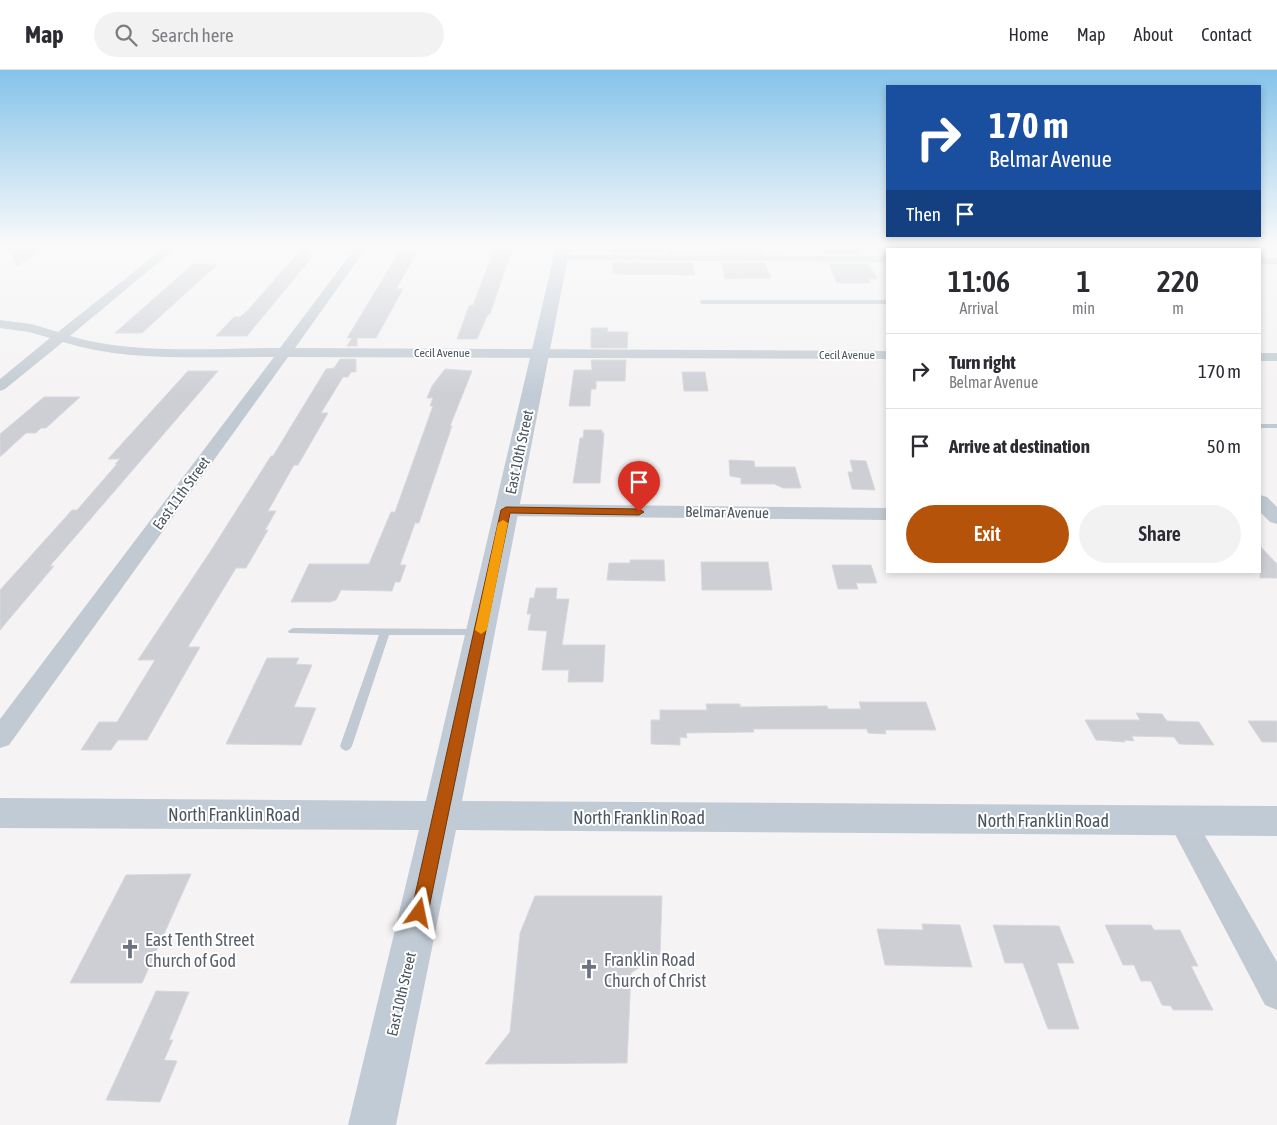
<!DOCTYPE html>
<html lang="en">
<head>
<meta charset="utf-8">
<style>
	body { margin:0; font-family:"Asap Condensed",sans-serif; background:#f2f2f3; color:#2b2b33; height:100vh; display:flex; flex-direction:column; font-size:19px; white-space:nowrap }
	* { box-sizing:border-box; margin:0 }
	p { font-size:16px; color:#7c7c81 }
	.icon { flex:none; width:28px; height:28px; fill:none; stroke:currentColor; stroke-width:2; stroke-linecap:round; stroke-linejoin:round }
	.map { position:relative; flex:1; overflow:hidden }
	.drawer { position:absolute; left:886px; top:178px; width:375px; height:325px; display:flex; flex-direction:column; background:#fff; border-radius:0px; box-shadow:0 2px 8px #0003 }
	.drawer>* { flex:none }
	.top-card { position:absolute; left:886px; top:15px; width:375px; height:152px; border-radius:0px; box-shadow:0 2px 8px #0003; background:#1a4fa0; color:#fff; overflow:hidden }
	.pin { position:absolute; display:grid; place-items:center; width:42px; height:42px; color:#fff; margin:-51px -21px; border-radius:50% 50% 50% 0; rotate:-45deg; box-shadow:0 0 5px #0007 }
	.pin .icon { rotate:45deg }
	.me { position:absolute; width:55px; margin:-28px; rotate:12deg; stroke-linejoin:round; filter:drop-shadow(0 0 4px #0008) }
	.turn { display:flex; align-items:center; gap:18px; height:105px; padding:0 20px; font-size:22px }
	.turn .icon { width:65px; height:65px; stroke-width:2.5 }
	.turn b { display:block; font-size:35px; line-height:42px }
	.then { display:flex; align-items:center; height:48px; padding:0 20px; background:#0003; gap:10px; font-size:19px }
	.eta { display:flex; justify-content:space-evenly; align-items:center; height:85px; text-align:center }
	.eta b { font-size:30px; font-weight:600; line-height:35px }
	.primary-button { display:flex; gap:10px; margin-top:auto; padding:10px 20px }
	.primary-button a { flex:1; height:58px; border-radius:30px; background:#b45309; color:#fff; font-size:20px; font-weight:600; line-height:58px; text-align:center }
	.primary-button a+a { background:#f2f2f3; color:#2b2b33 }
	ul { padding:0; list-style:none }
	li { display:flex; align-items:center; gap:15px; height:75px; padding:0 20px; border-top:1px solid #e1e1e2 }
	li div { flex:1 }
	li b { display:block; font-size:19px }
	li em { font-style:normal }
	header { display:flex; align-items:center; gap:30px; box-sizing:border-box; height:70px; padding:0 25px; background:#fff; border-bottom:1px solid #e1e1e2 }
	header strong { font-size:24px }
	nav { display:flex; gap:28px; margin-inline-start:auto; font-size:18px }
	.search { width:350px; height:45px; background:#f2f2f3; display:flex; align-items:center; gap:12px; box-sizing:border-box; padding:0 18px; border-radius:28px; color:#7c7c81; font-size:19px }
	.map>svg:first-child { display:block }
	.building { fill:#cdcfd5; stroke:#d7d9de }
	.lines { fill:none; stroke-linecap:round; stroke-linejoin:round }
	.lane { fill:#c1cad2; fill-rule:evenodd }
	.street { fill:#c1cad2; fill-rule:evenodd }
	.secondary { fill:#c1cbd6; fill-rule:evenodd }
	.route { fill:#b45309; stroke:#753606 }
	.slow { fill:#f59e0b }
	.labels { text-anchor:middle; dominant-baseline:central; stroke-width:4; stroke-linejoin:round; paint-order:stroke }
	.far-street-label { font-size:12px; fill:#4a5661; stroke:#fff }
	.street-label { font-size:15px; fill:#4a5661; stroke:#fff }
	.near-street-label { font-size:18px; fill:#4a5661; stroke:#fff }
	.near-worship-label { font-size:18px; fill:#5b616d; stroke:#fff; text-anchor:start }
</style>
</head>
<body>
<header>
<strong>Map</strong>
<div class="search"><svg class="icon" aria-label="search" viewBox="0 0 24 24"><circle cx="10" cy="10" r="6"/><path d="M15 15l6 6"/></svg>Search here</div>
<nav><a>Home</a><a>Map</a><a>About</a><a>Contact</a></nav>
</header>
<div class="map">
<svg width="1277" height="1055" viewBox="0 0 1277 1055">
	<rect width="100%" height="100%" fill="#f5f3f3"/>
	<!-- building -->
	<path class="building" d="M9 177H46L17 196Z
		M303 177 313 186 247 266H216L234 247H240L248 240Z
		M495 177H513L490 244H488L477 269H457L469 236 473 235Z
		M613 177H665V183H613Z
		M720 177H759L762 184H721Z
		M822 177H858L862 184H825Z
		M400 181H418L396 219H403L376 268H357V276H347L352 268H347Z
		M613 192 692 193 695 205 613 204Z
		M722 193H765L771 208 725 209Z
		M193 194H218L142 263H115Z
		M829 194H868L878 209H868L871 213H837Z
		M591 258H608L607 262H628L627 278H591Z
		M340 289H356V302H351L348 307H343L321 343H328L298 395H294L268 441H276L265 460H268L246 498H236L188 577H200L147 670H118L111 680H81L99 652H117L155 590H138L210 482 271 386H273L326 299 334 298Z
		M591 290H626L625 311H596V319H591L590 336H569L574 300H592Z
		M445 299 472 301 450 356H452L419 453H415L400 495H406L400 512H395L392 521 341 520 336 530 330 532H291L309 494H369L391 442H395L433 336H430L433 328H427L432 316Z
		M188 301H218L50 496H54L0 560V520L72 440H77L117 394H115L120 389H108Z
		M682 302H705L708 321H684Z
		M44 327H80L46 358H41L36 363H26L0 387V364Z
		M584 360H602V363H604L600 413H573L580 368H583Z
		M729 390 754 391 755 397H795L801 418H783L774 414H741V408L730 406Z
		M850 390 866 391 875 420 852 419 848 402H853Z
		M1260 476 1277 494V508H1260Z
		M630 490H664L665 511 607 510 609 493H630Z
		M701 492H768L772 520H702Z
		M832 495H871L877 513H856L858 519H838Z
		M536 518H557L556 529H569L562 575H605L603 612H568L569 600H542L547 561 528 560 531 544H527L530 528H534Z
		M267 588H299L296 594 312 595 294 637 316 638 301 675 226 674Z
		M859 632H926L936 660H885L886 664 868 663 867 659H753L754 662 686 663 687 668 680 667V675L651 674V650H660V640H707L706 634H740V637L827 636 828 639H861Z
		M1136 643 1162 644 1167 651 1199 652 1214 675 1179 674 1174 667 1132 666 1134 671 1124 670 1125 672 1096 670 1085 650H1140Z
		M1248 651H1277V672H1262Z
		M191 804 142 913H70L126 805Z
		M535 826H662L660 884 631 903 627 993 485 994 510 962 520 863Z
		M922 854 960 855 972 897 885 895 877 859 923 860Z
		M993 855 1059 856 1074 893H1057L1079 959H1048L1023 893H1005Z
		M1105 855H1151L1154 860H1180L1198 896H1191L1213 940H1173L1171 936 1162 935 1151 911H1141L1134 895H1123Z
		M156 921 189 922 169 970H173L164 990 177 991 160 1032 106 1030Z"/>
	<g class="lines">
		<!-- lane -->
		<path class="lane" d="M667 177H673L672 189 667 188Z
			M1132 177H1137L1131 179Z
			M888 230V234H702L699 232 702 230Z
			M1260 354H1277V358H1260Z
			M293 558 480 559 485 562 480 565H389L352 676 350 679 346 681 342 679 340 676 379 565 289 563 288 561Z"/>
		<!-- street -->
		<path class="street" d="M165 177H177L70 266C133 285 214 278 280 278L356 177H367L295 278 888 281V289L288 287 9 675 0 678V649L274 287C204 286 130 293 63 272L5 319 0 321V309L50 268 29 262 0 258V250L31 254 58 262Z
			M1009 177H1020V179H1009Z
			M560 185 888 186V192L556 190 554 188Z
			M1260 188H1277V194H1260Z
			M1260 283H1277V291H1260Z
			M1260 425 1267 427 1277 437V454L1270 452 1260 442Z
			M506 434 888 438V450L506 446 499 444 497 440 499 436Z
			M1182 740 1192 743 1277 892V940L1265 935 1168 751 1172 743Z"/>
		<!-- secondary -->
		<path class="secondary" d="M556 177H570L462 731 1277 736V766L456 760 396 1055H348L419 760 0 758V728L426 731Z"/>
	</g>
	<!-- sky -->
	<linearGradient id="sky" x2="0" y2="1"><stop stop-color="#85c3ea"/><stop offset="0.54" stop-color="#fafafa"/><stop offset="1" stop-color="#fafafa" stop-opacity="0"/></linearGradient>
	<rect width="1277" height="325" fill="url(#sky)"/>
	<!-- route -->
	<path class="route" d="M506 437 639 439 644 442 639 445 510 443 428 843 425 848 419 850 414 848 411 843 501 440Z"/>
	<!-- slow -->
	<path class="slow" d="M503 450 508 453 487 560 481 564 475 560 498 453Z"/>
	<!-- icons -->
	<defs>
		<symbol id="church-bare" viewBox="-9 -9 18 18"><path d="M-1.2-6h2.4v3.5h3.3v2.4h-3.3V6h-2.4V-.1h-3.3v-2.4h3.3Z" fill="#6b7280" stroke="#fff" stroke-width="2.5" paint-order="stroke"/></symbol>
	</defs>
	<g fill-rule="evenodd">
		<use href="#church-bare" x="116" y="865" width="28" height="28"/>
		<use href="#church-bare" x="575" y="885" width="28" height="28"/>
	</g>
	<g class="labels">
		<!-- far-street labels -->
		<g class="far-street-label">
			<text x="442" y="283">Cecil Avenue</text>
			<text x="847" y="285">Cecil Avenue</text>
		</g>
		<!-- street labels -->
		<g class="street-label">
			<text transform="translate(519 382) rotate(-78)">East 10th Street</text>
			<text transform="translate(181 423) rotate(-54)">East 11th Street</text>
			<text transform="translate(727 442) rotate(1)">Belmar Avenue</text>
			<text transform="translate(401 924) rotate(-77)">East 10th Street</text>
		</g>
		<!-- near-street labels -->
		<g class="near-street-label">
			<text x="234" y="744">North Franklin Road</text>
			<text x="639" y="747">North Franklin Road</text>
			<text x="1043" y="750">North Franklin Road</text>
		</g>
		<!-- near-worship labels -->
		<g class="near-worship-label">
			<text x="145" y="869">East Tenth Street<tspan x="145" dy="21">Church of God</tspan></text>
			<text x="604" y="889">Franklin Road<tspan x="604" dy="21">Church of Christ</tspan></text>
		</g>
	</g>
</svg>
<div class="pin" style="left:639px;top:442px;background:#d93025"><svg class="icon" aria-label="arrive" viewBox="0 0 24 24"><path d="M6 21V4h12l-3 4 3 4H6"/></svg></div>
<svg class="me" style="left:419px;top:843px" viewBox="-20 -20 40 40"><path d="M0-17L14 15 0 8-14 15z" fill="#b45309" stroke="#fff" stroke-width="4"/></svg>
<div class="top-card">
<div class="turn"><svg class="icon" aria-label="right" viewBox="0 0 24 24"><path d="M7 20v-9h11M14 6l5 5-5 5"/></svg><div><b>170 m</b>Belmar Avenue</div></div>
<div class="then">Then<svg class="icon" aria-label="arrive" viewBox="0 0 24 24"><path d="M6 21V4h12l-3 4 3 4H6"/></svg></div>
</div>
<section class="drawer">
<div class="eta">
<div><b>11:06</b><p>Arrival</p></div>
<div><b>1</b><p>min</p></div>
<div><b>220</b><p>m</p></div>
</div>
<ul>
<li><svg class="icon" aria-label="right" viewBox="0 0 24 24"><path d="M7 20v-9h11M14 6l5 5-5 5"/></svg><div><b>Turn right</b><p>Belmar Avenue</p></div><em>170 m</em></li>
<li><svg class="icon" aria-label="arrive" viewBox="0 0 24 24"><path d="M6 21V4h12l-3 4 3 4H6"/></svg><div><b>Arrive at destination</b></div><em>50 m</em></li>
</ul>
<div class="primary-button"><a>Exit</a><a>Share</a></div>
</section>
</div>
</body>
</html>
